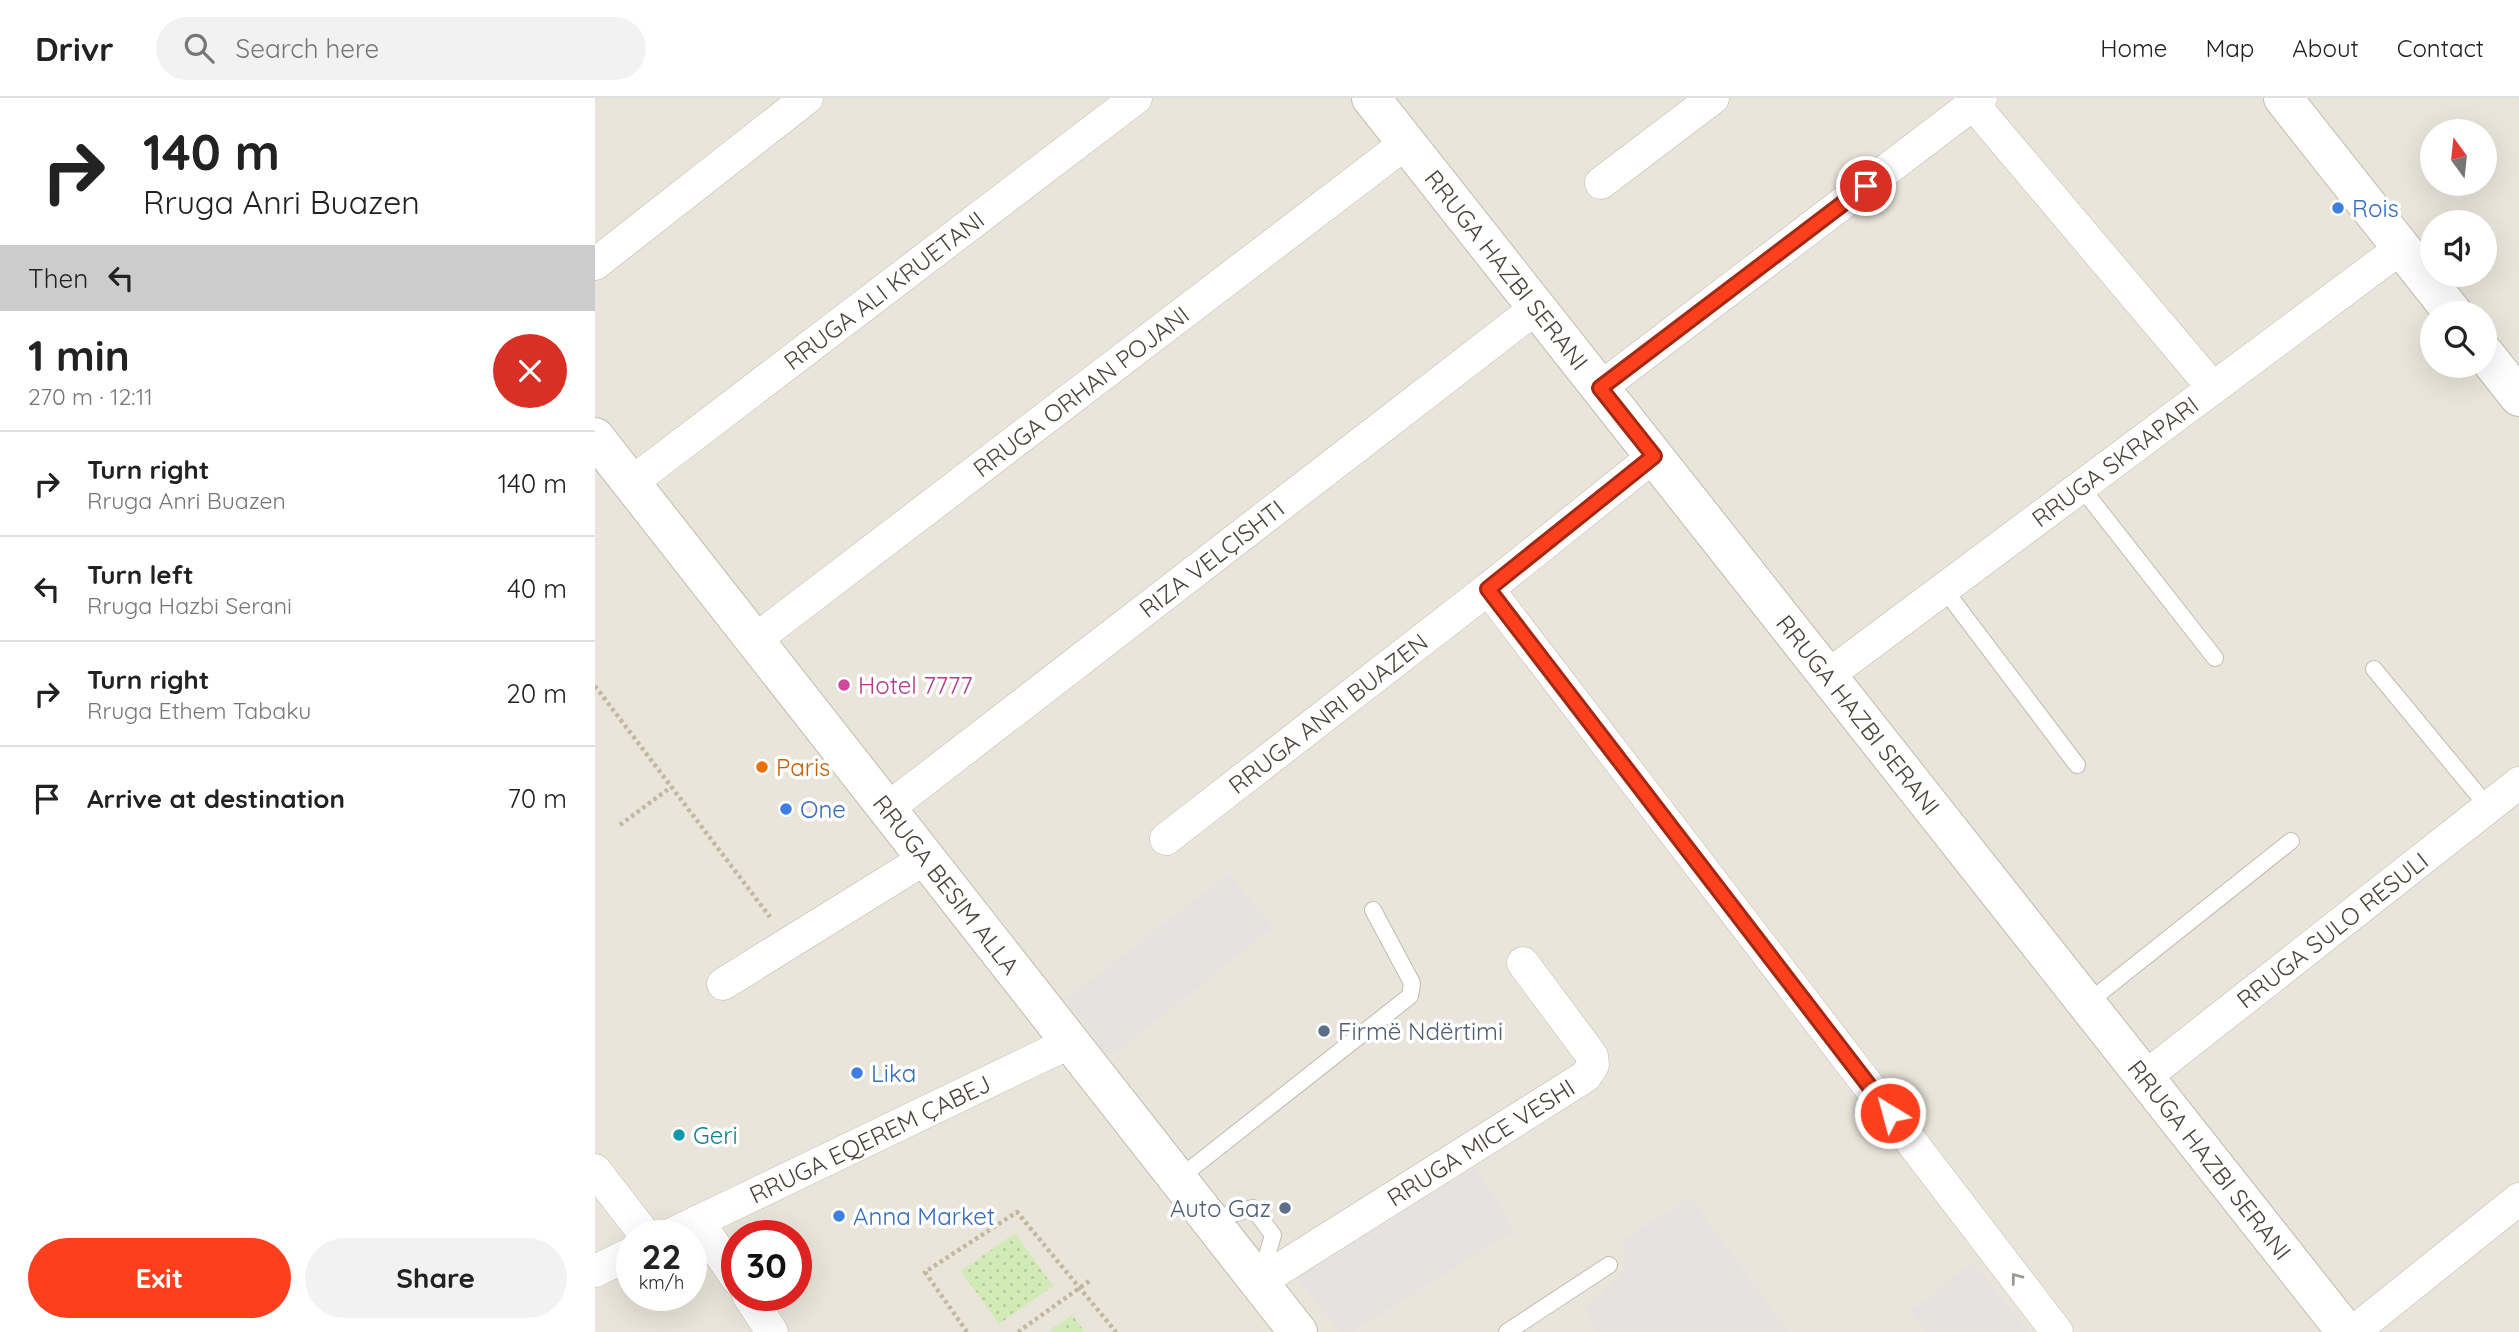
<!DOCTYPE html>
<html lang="en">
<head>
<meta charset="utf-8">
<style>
	body { margin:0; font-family:Quicksand,sans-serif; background:#f2f2f2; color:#222; height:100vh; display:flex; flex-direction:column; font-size:26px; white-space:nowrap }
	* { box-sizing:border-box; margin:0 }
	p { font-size:23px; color:#767676 }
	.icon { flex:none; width:38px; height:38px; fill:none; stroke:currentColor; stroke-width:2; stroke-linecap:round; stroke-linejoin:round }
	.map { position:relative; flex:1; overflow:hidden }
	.details { display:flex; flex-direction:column; background:#fff; width:595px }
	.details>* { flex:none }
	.hud { background:#fff; color:#222; overflow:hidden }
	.needle { width:46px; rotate:345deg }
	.fabs { position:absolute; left:1825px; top:21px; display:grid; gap:14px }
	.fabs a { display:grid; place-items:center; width:77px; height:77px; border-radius:50%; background:#fff; box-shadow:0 7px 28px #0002; font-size:35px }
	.speed { position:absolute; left:21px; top:1122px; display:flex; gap:14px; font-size:35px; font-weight:700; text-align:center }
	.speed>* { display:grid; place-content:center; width:91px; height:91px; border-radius:50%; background:#fff; box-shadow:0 7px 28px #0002; line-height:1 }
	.speed small { font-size:18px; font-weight:400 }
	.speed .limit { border:10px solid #d22; background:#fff; color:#111 }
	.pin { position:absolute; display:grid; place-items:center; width:60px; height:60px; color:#fff; margin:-30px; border:4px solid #fff; border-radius:50%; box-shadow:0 2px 7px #0007 }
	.me { position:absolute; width:77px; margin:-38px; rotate:323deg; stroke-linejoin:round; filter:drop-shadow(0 0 5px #0008) }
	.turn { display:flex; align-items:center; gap:24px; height:147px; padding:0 28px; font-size:32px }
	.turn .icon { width:91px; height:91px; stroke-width:2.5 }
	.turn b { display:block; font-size:49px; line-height:60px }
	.then { display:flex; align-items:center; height:66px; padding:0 28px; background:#0003; gap:14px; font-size:26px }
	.round { display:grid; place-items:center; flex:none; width:74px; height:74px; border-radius:37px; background:#f2f2f2 }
	.headline { display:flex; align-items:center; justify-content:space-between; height:119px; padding:0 28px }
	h1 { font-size:42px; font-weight:800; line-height:52px }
	.button { display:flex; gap:14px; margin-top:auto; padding:14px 28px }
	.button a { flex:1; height:80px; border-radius:42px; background:#fc3f1d; color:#fff; font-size:28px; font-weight:800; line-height:80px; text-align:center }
	.button a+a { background:#f2f2f2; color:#222 }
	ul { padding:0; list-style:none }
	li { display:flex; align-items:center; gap:21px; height:105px; padding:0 28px; border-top:2px solid #e0e0e0 }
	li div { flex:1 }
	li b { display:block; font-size:26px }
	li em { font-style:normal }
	header { display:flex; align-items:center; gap:42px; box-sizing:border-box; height:98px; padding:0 35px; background:#fff; border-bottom:2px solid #e0e0e0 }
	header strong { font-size:33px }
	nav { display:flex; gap:38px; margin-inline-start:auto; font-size:24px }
	.search { width:490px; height:63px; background:#f2f2f2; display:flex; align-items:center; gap:18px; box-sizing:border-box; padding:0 24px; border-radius:38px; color:#767676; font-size:26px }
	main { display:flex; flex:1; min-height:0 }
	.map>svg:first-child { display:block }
	.residential { fill:#eae5da; fill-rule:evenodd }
	.grass { fill:url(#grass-dots) }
	.parking { fill:#e5e3e0 }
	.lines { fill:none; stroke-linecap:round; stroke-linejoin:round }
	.service-casing { stroke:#c2bbae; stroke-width:18 }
	.minor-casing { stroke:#c2bbae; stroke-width:33 }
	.tertiary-casing { stroke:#c2bbae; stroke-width:40 }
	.path { stroke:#c4b79f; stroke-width:4.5; stroke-dasharray:3.5 3.5; stroke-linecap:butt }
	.service { stroke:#fff; stroke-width:16 }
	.minor { stroke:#fff; stroke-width:32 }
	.tertiary { stroke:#fff; stroke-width:38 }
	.oneway { stroke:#9c9892 }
	.route-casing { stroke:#a42913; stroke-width:18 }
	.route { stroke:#fc3f1d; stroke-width:12 }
	.shop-dot { fill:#3f7fe0; stroke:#fff; stroke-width:2.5 }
	.hotel-dot { fill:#d1479c; stroke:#fff; stroke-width:2.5 }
	.food-dot { fill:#e8710a; stroke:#fff; stroke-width:2.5 }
	.service-dot { fill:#5c6f8a; stroke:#fff; stroke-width:2.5 }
	.culture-dot { fill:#0f9aa8; stroke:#fff; stroke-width:2.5 }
	.labels { text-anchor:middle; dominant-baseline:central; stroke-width:7; stroke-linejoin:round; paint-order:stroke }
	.shop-label { font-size:24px; fill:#366cbe; stroke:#fff; text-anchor:start }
	.street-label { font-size:24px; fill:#4b4439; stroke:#fff }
	.hotel-label { font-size:24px; fill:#b23c85; stroke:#fff; text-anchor:start }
	.food-label { font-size:24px; fill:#c56008; stroke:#fff; text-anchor:start }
	.service-label { font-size:24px; fill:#4e5e75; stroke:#fff; text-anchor:start }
	.culture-label { font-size:24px; fill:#0d838f; stroke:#fff; text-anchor:start }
</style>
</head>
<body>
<header>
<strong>Drivr</strong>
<div class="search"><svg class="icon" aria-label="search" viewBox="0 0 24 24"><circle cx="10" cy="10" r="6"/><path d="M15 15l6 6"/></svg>Search here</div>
<nav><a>Home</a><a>Map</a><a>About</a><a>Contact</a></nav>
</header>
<main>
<section class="details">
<div class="hud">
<div class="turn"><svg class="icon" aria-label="right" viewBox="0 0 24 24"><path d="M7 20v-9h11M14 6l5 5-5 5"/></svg><div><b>140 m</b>Rruga Anri Buazen</div></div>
<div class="then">Then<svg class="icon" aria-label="left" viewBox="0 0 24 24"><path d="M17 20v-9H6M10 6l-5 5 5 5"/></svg></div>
</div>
<div class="headline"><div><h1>1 min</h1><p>270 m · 12:11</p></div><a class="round" style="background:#d93025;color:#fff"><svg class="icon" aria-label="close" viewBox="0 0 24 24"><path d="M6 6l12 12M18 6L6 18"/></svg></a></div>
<ul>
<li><svg class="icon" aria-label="right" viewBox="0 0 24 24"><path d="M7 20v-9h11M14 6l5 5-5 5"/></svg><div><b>Turn right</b><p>Rruga Anri Buazen</p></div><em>140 m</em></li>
<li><svg class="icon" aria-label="left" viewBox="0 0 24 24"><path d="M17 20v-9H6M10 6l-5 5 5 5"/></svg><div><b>Turn left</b><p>Rruga Hazbi Serani</p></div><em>40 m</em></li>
<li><svg class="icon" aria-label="right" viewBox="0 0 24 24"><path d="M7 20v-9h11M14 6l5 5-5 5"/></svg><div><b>Turn right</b><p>Rruga Ethem Tabaku</p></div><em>20 m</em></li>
<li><svg class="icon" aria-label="arrive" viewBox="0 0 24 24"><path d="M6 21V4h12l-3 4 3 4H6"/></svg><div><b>Arrive at destination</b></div><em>70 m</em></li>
</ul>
<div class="button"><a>Exit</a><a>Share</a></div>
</section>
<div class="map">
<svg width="1924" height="1234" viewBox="0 0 1924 1234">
	<defs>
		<pattern id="grass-dots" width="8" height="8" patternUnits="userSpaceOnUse" patternTransform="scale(1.75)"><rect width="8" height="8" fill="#d2eab5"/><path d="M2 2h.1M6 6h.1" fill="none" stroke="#b6ca9c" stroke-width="1.8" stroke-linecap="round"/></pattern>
	</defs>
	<rect width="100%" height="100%" fill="#f6f3ec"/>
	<!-- residential -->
	<path class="residential" d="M0 0H1924V1234H0ZM1838 33H1890V86H1838ZM1838 124H1890V177H1838ZM1838 215H1890V268H1838ZM37 1138H96V1197H37ZM142 1138H201V1197H142Z"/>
	<!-- grass -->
	<path class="grass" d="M420 1135 458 1188 404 1226 366 1173Z
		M477 1217 490 1234H453Z"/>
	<!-- parking -->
	<path class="parking" d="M634 776 677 830 514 960 471 901Z
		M879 1069 920 1132 757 1234H745L700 1178Z
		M1095 1099 1194 1234H1000L990 1211 1030 1172 1029 1142Z
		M1378 1164 1433 1234H1332L1315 1213Z"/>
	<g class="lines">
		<defs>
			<path id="service" d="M1486 389 1620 560
				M1349 491 1482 667
				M1779 571 1893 709
				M1491 906 1696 743
				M583 1081 815 898 817 885 778 812
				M615 1122 658 1110 678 1137 665 1182
				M912 1234 1014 1167"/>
			<g id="minor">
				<path d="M1378 6 1618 290"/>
				<path d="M1006 85 1118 0"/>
				<path d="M0 166 212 0"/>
				<path d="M1005 290 1386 0"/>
				<path d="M1059 358 893 491 1462 1234"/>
				<path id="s1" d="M36 385 541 0"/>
				<path id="s2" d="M160 542 811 45"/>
				<path id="s3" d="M1232 578 1806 150"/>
				<path id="s4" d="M292 711 941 210"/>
				<path id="s5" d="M571 741 893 491"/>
				<path d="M128 886 331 760"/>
				<path id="s6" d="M1550 979 1924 685"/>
				<path d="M0 1072 51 1138"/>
				<path d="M103 1123 142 1181"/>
				<path id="s7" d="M73 1138 476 944"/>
				<path d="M0 1173 37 1155"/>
				<path id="s8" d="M664 1184 991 978 998 967 997 958 928 865"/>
				<path d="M153 1197 177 1234"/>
				<path d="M1758 1234 1924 1101"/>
			</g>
			<g id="tertiary">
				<path id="s9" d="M776 0 1751 1234"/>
				<path d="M1688 0 1858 215"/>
				<path d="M1890 256 1924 299"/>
				<path id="s10" d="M0 339 703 1234"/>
			</g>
		</defs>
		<!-- service casing -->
		<use href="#service" class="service-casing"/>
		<!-- minor casing -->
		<use href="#minor" class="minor-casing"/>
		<!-- tertiary casing -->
		<use href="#tertiary" class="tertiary-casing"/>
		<!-- path -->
		<path class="path" d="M0 588 175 819
			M25 727 76 689
			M372 1234 330 1174 422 1114 521 1234
			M423 1234 497 1181"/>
		<!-- service -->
		<use href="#service" class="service"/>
		<!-- minor -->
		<use href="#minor" class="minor"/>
		<!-- tertiary -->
		<use href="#tertiary" class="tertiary"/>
	</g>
	<!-- one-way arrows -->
	<defs><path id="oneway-chevron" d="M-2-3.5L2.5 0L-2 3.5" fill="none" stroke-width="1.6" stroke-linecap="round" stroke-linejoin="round" transform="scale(1.75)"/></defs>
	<use class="oneway" href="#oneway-chevron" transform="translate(1421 1180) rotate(-127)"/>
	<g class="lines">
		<defs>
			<path id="route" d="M1271 88 1005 290 1059 358 893 491 1295 1015"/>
		</defs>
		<!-- route casing -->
		<use href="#route" class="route-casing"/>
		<!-- route -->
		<use href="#route" class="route"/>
	</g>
	<!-- markers -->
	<g class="shop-dot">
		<circle cx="1743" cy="110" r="7"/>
		<circle cx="191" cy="711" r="7"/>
		<circle cx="262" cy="975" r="7"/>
		<circle cx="244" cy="1118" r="7"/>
	</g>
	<circle class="hotel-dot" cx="249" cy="587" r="7"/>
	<circle class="food-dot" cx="167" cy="669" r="7"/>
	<g class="service-dot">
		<circle cx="729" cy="933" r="7"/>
		<circle cx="690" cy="1110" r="7"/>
	</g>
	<circle class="culture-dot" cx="84" cy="1037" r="7"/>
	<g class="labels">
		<!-- shop labels -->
		<g class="shop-label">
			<text x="1757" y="110">Rois</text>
			<text x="205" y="711">One</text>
			<text x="276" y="975">Lika</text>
			<text x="258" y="1118">Anna Market</text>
		</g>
		<!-- street labels -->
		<g class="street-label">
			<text stroke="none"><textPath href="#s9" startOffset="219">RRUGA HAZBI SERANI</textPath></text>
			<text stroke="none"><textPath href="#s1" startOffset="318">RRUGA ALI KRUETANI</textPath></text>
			<text stroke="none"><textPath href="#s2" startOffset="410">RRUGA ORHAN POJANI</textPath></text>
			<text stroke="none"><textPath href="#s3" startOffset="359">RRUGA SKRAPARI</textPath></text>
			<text stroke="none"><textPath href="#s4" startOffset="410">RIZA VELÇISHTI</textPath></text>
			<text stroke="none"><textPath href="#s5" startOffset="205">RRUGA ANRI BUAZEN</textPath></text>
			<text stroke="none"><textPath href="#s9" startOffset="786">RRUGA HAZBI SERANI</textPath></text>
			<text stroke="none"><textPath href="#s10" startOffset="569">RRUGA BESIM ALLA</textPath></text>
			<text stroke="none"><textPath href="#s6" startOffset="238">RRUGA SULO RESULI</textPath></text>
			<text stroke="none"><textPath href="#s7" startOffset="224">RRUGA EQEREM ÇABEJ</textPath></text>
			<text stroke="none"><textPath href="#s8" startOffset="262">RRUGA MICE VESHI</textPath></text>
			<text stroke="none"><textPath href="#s9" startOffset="1353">RRUGA HAZBI SERANI</textPath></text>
		</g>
		<!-- hotel labels -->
		<g class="hotel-label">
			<text x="263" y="587">Hotel 7777</text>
		</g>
		<!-- food labels -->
		<g class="food-label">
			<text x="181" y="669">Paris</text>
		</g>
		<!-- service labels -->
		<g class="service-label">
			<text x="743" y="933">Firmë Ndërtimi</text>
			<text x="676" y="1110" text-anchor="end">Auto Gaz</text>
		</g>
		<!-- culture labels -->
		<g class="culture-label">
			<text x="98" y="1037">Geri</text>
		</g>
	</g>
</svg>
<div class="fabs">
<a><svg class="needle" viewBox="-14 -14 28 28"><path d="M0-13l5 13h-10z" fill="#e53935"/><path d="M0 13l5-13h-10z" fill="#767676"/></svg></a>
<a><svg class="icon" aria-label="sound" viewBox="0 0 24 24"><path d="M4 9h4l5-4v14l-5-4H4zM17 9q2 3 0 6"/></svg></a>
<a><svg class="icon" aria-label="search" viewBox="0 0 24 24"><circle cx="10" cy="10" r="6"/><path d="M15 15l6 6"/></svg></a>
</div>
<div class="speed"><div>22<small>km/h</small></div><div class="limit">30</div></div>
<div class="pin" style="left:1271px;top:88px;background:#d93025"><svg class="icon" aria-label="arrive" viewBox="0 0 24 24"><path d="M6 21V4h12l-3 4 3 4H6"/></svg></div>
<svg class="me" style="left:1295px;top:1015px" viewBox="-20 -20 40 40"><circle r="17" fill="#fc3f1d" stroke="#fff" stroke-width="3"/><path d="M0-11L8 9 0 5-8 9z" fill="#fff"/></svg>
</div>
</main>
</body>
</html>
